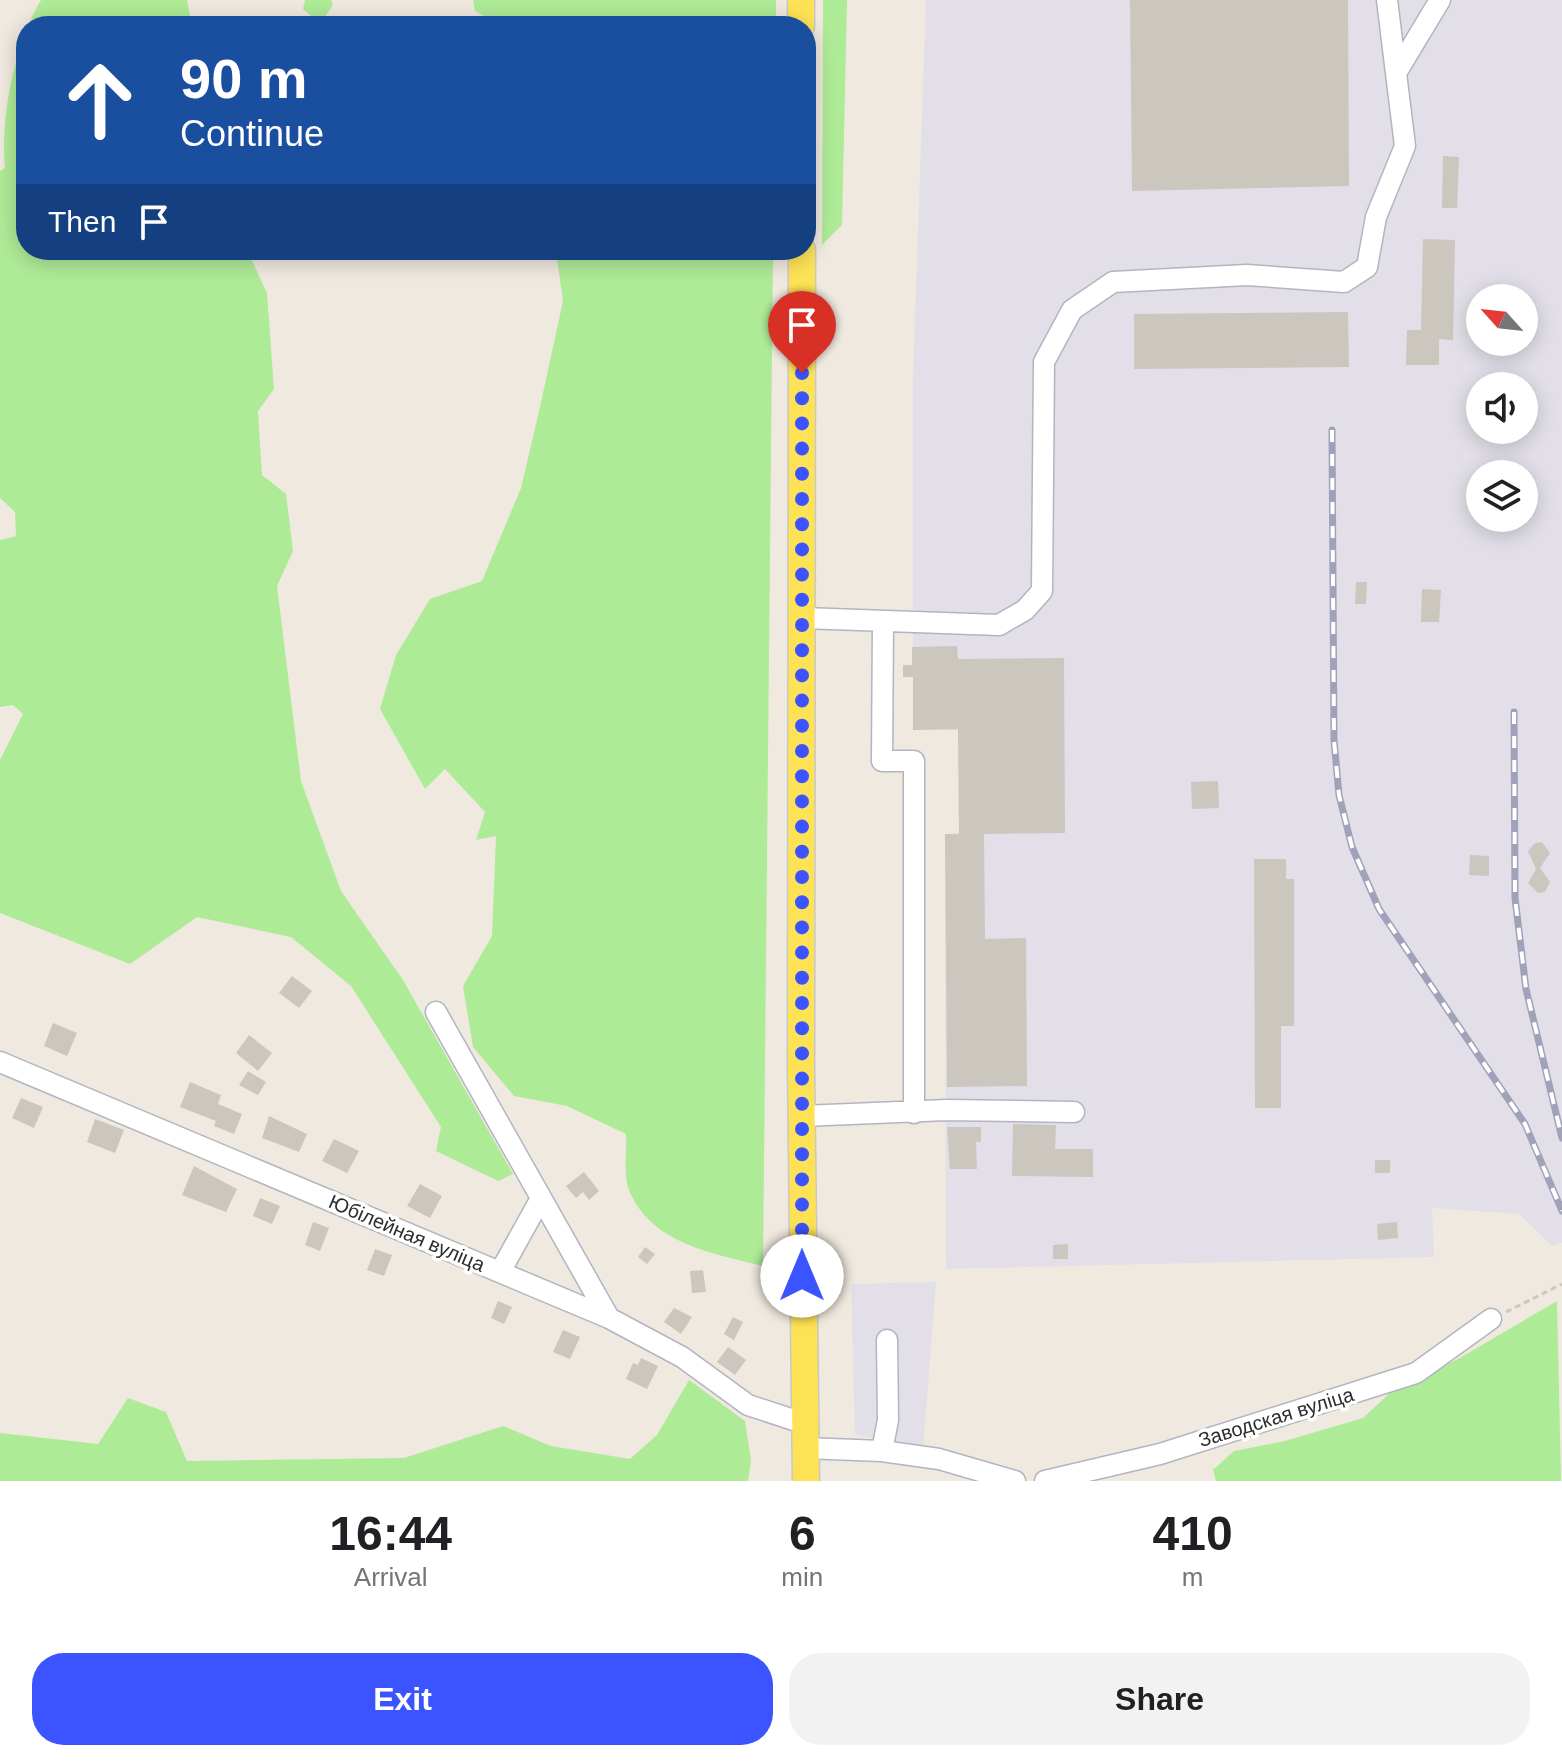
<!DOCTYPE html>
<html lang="en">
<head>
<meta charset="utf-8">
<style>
	body { margin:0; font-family:Arial,sans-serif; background:#f2f2f2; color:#202124; height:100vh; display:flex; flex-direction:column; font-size:30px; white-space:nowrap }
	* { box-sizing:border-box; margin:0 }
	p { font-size:26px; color:#757577 }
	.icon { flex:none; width:44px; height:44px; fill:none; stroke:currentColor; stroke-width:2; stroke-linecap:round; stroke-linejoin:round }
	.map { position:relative; height:1481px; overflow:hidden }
	.drawer { display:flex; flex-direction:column; background:#fff; flex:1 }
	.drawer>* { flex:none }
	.top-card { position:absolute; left:16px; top:16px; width:800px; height:244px; border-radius:32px; box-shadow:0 4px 20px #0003; background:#1a4fa0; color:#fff; overflow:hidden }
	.needle { width:52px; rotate:297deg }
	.controls { position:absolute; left:1466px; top:284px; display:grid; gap:16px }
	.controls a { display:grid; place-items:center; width:72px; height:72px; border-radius:50%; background:#fff; box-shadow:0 4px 20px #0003; font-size:40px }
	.pin { position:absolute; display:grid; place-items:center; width:68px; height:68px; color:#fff; margin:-82px -34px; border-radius:50% 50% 50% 0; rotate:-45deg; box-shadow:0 0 8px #0007 }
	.pin .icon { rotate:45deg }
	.me { position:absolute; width:88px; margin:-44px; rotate:0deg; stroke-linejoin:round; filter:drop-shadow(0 0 6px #0008) }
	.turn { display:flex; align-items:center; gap:28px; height:168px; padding:0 32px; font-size:36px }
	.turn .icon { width:104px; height:104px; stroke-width:2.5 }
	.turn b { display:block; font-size:56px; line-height:68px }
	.then { display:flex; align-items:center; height:76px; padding:0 32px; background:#0003; gap:16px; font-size:30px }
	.eta { display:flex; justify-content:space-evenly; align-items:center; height:136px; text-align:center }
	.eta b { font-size:48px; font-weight:600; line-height:56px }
	.button { display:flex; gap:16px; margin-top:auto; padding:16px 32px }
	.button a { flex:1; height:92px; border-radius:32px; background:#3c54ff; color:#fff; font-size:32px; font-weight:600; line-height:92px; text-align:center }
	.button a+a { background:#f2f2f2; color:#202124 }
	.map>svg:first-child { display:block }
	.industrial { fill:#e2dfe8; fill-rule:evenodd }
	.green { fill:#aeeb97 }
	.building { fill:#cbc6be }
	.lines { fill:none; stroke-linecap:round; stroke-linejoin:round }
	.minor-casing { stroke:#b3b4c2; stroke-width:23 }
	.major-casing { stroke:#c8c8c8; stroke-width:29 }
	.path { stroke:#c8c8c8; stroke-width:3; stroke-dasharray:6 4; stroke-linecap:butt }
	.minor { stroke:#fff; stroke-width:20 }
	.major { stroke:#fee255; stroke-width:26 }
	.rail-casing { stroke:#a0a2b9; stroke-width:7 }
	.rail { stroke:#fff; stroke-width:4; stroke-dasharray:12; stroke-linecap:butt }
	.route { stroke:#3c54ff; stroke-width:14; stroke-dasharray:0 25.2 }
	.labels { text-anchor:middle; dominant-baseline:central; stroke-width:7; stroke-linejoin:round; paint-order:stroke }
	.street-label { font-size:20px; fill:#2d2d2d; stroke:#fff }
</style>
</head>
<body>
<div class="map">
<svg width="1562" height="1481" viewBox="0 0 1562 1481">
	<rect width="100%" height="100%" fill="#f0e9df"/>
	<!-- industrial -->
	<path class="industrial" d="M926 0H1562V1243L1552 1246 1519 1214 1432 1208 1434 1257 946 1269 945 834 959 833 958 730H913V376ZM1480 298H1524V342H1480ZM1480 386H1524V430H1480ZM1480 474H1524V518H1480Z
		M936 1282 923 1449 855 1434 851 1284Z"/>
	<!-- green -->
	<path class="green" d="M41 0H187L192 26H26V250H247L267 293 274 389 258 411 262 475 286 494 293 551 277 586 301 781 341 891 403 980 513 1174 498 1181 436 1151 441 1127 351 986 291 937 197 917 130 964 0 913V760L23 714 13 705 0 707V540L16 536 15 512 0 498V171L5 168C0 118 15 43 41 0Z
		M305 0H331L333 5 320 24 303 9Z
		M473 0H776V26H502L475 11Z
		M823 0H847L842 225 822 245Z
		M549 250H773L763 1266C712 1253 651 1244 629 1190 623 1175 627 1151 626 1134L567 1106 514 1096 473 1047 463 986 492 936 496 836 476 840 485 812 445 769 425 789 380 709 396 655 430 599 482 581 521 488 540 407 563 301 556 252Z
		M1557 1301 1561 1481H1216L1213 1470 1234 1451 1285 1441 1363 1418 1392 1391 1458 1359Z
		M689 1380 745 1421 751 1461 748 1481H0V1433L98 1444 128 1398 166 1412 187 1461 404 1458 503 1426 551 1446 630 1459 657 1435Z"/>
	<!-- building -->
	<path class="building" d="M1130 0H1348L1349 186 1132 191Z
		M1443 156 1459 157 1457 208H1442Z
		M1423 239 1455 240 1453 340 1439 339V365H1406L1407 330H1421Z
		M1348 312 1349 367 1134 369V314Z
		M1356 582H1367L1366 604H1355Z
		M1422 589 1441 590 1439 622H1421Z
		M957 646 958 659 1064 658 1065 833 984 834 985 939 1026 938 1027 1086 947 1087 945 834H959L958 729 913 730V677H903V665H912V647Z
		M1218 781 1219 808 1192 809 1191 782Z
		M1542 842 1550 853 1540 868 1550 882 1545 892 1538 893 1528 883 1536 869 1528 851 1535 843Z
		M1470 855 1489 856V876L1469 875Z
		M1254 859H1286V879H1294V1026H1281V1108H1255Z
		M292 976 312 991 299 1008 279 993Z
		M53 1023 77 1033 67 1056 44 1046Z
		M249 1035 272 1053 258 1071 236 1053Z
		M248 1071 266 1082 258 1095 239 1085Z
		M190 1082 221 1095 218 1104 242 1114 234 1134 214 1126 216 1121 180 1107Z
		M21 1098 43 1107 34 1128 12 1118Z
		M269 1116 307 1134 299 1152 262 1138Z
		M95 1119 124 1130 115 1153 87 1142Z
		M1013 1124 1056 1125 1055 1149H1093V1177L1012 1176Z
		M947 1127H981V1142H976L977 1169H950Z
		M334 1139 359 1151 347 1173 322 1161Z
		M1375 1160H1390V1173H1375Z
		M194 1166 237 1189 226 1212 182 1195Z
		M584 1172 599 1191 589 1200 583 1192 576 1198 566 1186Z
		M420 1184 442 1196 430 1218 407 1206Z
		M260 1198 280 1206 272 1224 253 1216Z
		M313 1222 329 1228 320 1251 305 1245Z
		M1397 1222 1398 1238 1378 1240 1377 1224Z
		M1068 1244V1259H1053V1245Z
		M645 1247 655 1254 647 1264 638 1257Z
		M375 1249 392 1255 384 1276 367 1270Z
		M703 1270 706 1292 692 1293 690 1271Z
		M498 1301 512 1307 504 1324 491 1318Z
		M674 1308 692 1317 681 1334 664 1322Z
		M733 1317 743 1322 734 1340 724 1334Z
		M563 1330 580 1337 570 1359 553 1352Z
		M728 1347 746 1360 735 1375 717 1362Z
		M641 1358 658 1366 647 1389 626 1379 633 1363 638 1365Z"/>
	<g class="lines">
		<defs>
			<path id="minor" d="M1396 73 1440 0
				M803 618 999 625 1025 610 1042 591 1044 362 1072 310 1113 282 1247 275 1344 282 1367 267 1376 217 1405 146 1387 0
				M883 622 882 761H914V1113
				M436 1012 609 1318
				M0 1062 609 1318 682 1357 748 1405 803 1423
				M802 1116 947 1110 1074 1112
				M500 1272 540 1200
				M804 1448 882 1451 939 1459 1015 1481
				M882 1451 888 1420 887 1340
				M1045 1481 1160 1454 1416 1373 1491 1319"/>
			<path id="major" d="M801 0V26
				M802 250 801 1067 806 1481"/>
		</defs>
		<!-- minor casing -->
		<use href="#minor" class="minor-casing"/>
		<!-- major casing -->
		<use href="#major" class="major-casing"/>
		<!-- path -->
		<path class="path" d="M1506 1312 1562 1284"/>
		<!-- minor -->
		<use href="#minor" class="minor"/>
		<!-- major -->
		<use href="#major" class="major"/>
		<defs>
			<path id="rail" d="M1332 430 1334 740 1339 795 1352 847 1379 909 1525 1124 1562 1211
				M1514 712 1515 898 1526 989 1562 1138"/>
		</defs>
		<!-- rail casing -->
		<use href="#rail" class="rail-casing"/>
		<!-- rail -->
		<use href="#rail" class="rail"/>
	</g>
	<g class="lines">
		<!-- route -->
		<path class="route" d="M802 373V1276"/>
	</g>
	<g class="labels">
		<!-- street labels -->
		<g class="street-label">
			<text transform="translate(407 1233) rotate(23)">Юбілейная вуліца</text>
			<text transform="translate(1276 1417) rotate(-17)">Заводская вуліца</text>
		</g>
	</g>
</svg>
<div class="controls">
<a><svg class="needle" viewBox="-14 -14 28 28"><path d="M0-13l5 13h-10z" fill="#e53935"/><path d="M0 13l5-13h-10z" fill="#757577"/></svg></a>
<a><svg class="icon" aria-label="sound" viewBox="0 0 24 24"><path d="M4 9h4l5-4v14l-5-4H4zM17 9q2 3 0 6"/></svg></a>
<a><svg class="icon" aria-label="layers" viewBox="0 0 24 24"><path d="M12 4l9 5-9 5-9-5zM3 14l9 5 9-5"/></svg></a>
</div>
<div class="pin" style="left:802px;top:373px;background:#d93025"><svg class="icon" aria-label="arrive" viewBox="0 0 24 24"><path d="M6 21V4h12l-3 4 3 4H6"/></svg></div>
<svg class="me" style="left:802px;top:1276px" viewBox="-20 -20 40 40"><circle r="19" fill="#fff"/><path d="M0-13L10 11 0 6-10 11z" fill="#3c54ff"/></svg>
<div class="top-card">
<div class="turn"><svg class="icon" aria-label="ahead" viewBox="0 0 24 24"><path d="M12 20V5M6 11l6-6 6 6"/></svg><div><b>90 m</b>Continue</div></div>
<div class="then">Then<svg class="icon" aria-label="arrive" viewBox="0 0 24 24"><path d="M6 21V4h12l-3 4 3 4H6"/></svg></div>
</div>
</div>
<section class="drawer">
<div class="eta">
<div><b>16:44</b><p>Arrival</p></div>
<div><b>6</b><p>min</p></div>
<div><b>410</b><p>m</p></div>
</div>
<div class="button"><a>Exit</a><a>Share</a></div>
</section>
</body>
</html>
